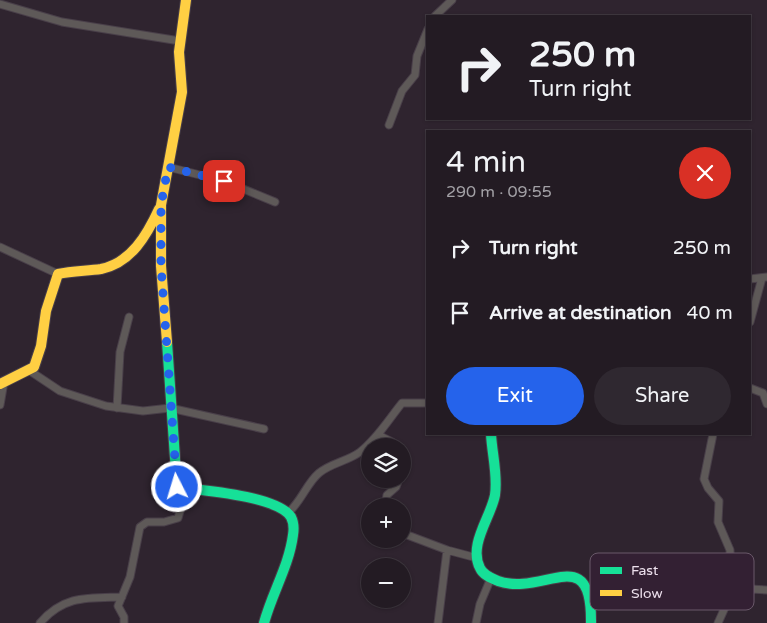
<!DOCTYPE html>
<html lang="en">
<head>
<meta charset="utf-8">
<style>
	body { margin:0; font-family:"Varela Round",sans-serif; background:#2f2830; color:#f1f3f6; height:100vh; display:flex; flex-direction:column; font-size:19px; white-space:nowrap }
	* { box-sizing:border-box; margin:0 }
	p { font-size:16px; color:#a3a1a6 }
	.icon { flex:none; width:28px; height:28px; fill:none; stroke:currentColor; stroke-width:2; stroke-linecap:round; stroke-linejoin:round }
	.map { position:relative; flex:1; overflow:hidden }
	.sheet { position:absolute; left:426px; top:130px; width:325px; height:305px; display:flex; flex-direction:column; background:#231b23; border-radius:0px; box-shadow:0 1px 4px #0004,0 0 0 1px #403941 }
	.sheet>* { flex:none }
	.guide { position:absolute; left:426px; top:15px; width:325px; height:105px; border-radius:0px; box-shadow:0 1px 4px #0004,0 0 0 1px #403941; background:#231b23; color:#f1f3f6; overflow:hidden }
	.buttons { position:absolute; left:361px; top:438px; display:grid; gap:10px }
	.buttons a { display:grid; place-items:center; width:50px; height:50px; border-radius:50%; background:#231b23; box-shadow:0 1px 4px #0004,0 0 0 1px #403941; font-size:25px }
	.pin { position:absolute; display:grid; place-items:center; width:42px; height:42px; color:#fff; margin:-21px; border-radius:10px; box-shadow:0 2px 8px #0006 }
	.me { position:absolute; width:55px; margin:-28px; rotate:355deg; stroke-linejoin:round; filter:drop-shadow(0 0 4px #0008) }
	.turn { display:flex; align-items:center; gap:18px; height:105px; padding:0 20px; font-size:22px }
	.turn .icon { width:65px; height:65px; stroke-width:2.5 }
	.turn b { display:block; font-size:35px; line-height:42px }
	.round { display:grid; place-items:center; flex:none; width:52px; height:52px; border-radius:26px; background:#2f2830 }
	.summary { display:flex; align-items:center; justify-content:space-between; height:85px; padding:0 20px }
	h1 { font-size:30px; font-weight:600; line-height:38px }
	.primary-button { display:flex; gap:10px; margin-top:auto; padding:10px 20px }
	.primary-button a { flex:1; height:58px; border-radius:30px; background:#2563eb; color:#fff; font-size:20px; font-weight:600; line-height:58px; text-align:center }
	.primary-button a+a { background:#2f2830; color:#f1f3f6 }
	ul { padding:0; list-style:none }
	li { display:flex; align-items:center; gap:15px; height:65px; padding:0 20px }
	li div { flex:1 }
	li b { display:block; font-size:19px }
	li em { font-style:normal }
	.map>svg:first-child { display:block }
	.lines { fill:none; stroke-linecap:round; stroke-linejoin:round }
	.street-casing { stroke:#493f49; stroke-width:9 }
	.fast-casing { stroke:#493f49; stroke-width:12 }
	.slow-casing { stroke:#493f49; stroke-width:12 }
	.street { stroke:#5e5958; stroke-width:7 }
	.fast { stroke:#16e098; stroke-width:10 }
	.slow { stroke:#ffcf43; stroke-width:10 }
	.route { stroke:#2563eb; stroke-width:9; stroke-dasharray:0 16.2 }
	.key { fill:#332033; stroke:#6a596a; stroke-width:1 }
	.key-label { font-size:14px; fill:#ecdfec }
</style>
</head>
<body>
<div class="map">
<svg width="767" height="623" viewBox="0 0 767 623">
	<rect width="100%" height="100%" fill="#2f242f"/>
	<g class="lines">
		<defs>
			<path id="street" d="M0 4 62 22 180 41
				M435 16 452 0
				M389 125 402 91 415 75 417 56 428 29
				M168 167 224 181 275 202
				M0 247 58 274
				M750 279 767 277
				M750 322 762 278
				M30 371 60 391 106 406 143 411 170 408 264 429
				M750 388 763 393 767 404
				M0 405 4 382
				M117 408 120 352 129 317
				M713 434 704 479 708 488 719 501 718 522 730 550 731 588
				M378 435 392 442 394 446
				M385 506 387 495 396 487 399 479
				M289 512C302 500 307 483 319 473 331 463 348 461 360 452 377 439 389 419 402 403H428
				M402 533 447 550 477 558
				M40 623C64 595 88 598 122 597
				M124 623V617L118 606 130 577 140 527 147 522H164L178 518 181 508 177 487
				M438 623 447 550
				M476 623 480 604 491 578
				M718 623 727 603 731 588 767 590"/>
			<path id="fast" d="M167 342 177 487C201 490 278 496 291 517 294 523 294 529 293 535 289 566 272 593 264 623
				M491 434C492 454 498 475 495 495 491 517 468 545 480 568 483 575 491 578 498 581 544 597 592 540 591 623"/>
			<path id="slow" d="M167 342 161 266V205L182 92 179 52 186 0
				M0 384 34 367 41 346 46 311 58 274C72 271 87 271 101 269 131 263 147 235 159 209"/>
		</defs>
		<!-- street casing -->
		<use href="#street" class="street-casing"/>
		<!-- fast casing -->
		<use href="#fast" class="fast-casing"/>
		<!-- slow casing -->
		<use href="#slow" class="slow-casing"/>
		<!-- street -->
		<use href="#street" class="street"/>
		<!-- fast -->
		<use href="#fast" class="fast"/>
		<!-- slow -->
		<use href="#slow" class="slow"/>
	</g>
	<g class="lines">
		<!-- route -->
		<path class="route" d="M177 487 161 266V205L168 167 224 181"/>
	</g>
	<!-- legend -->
	<rect x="590" y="553" width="164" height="57" rx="8" class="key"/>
	<rect x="600" y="567" width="22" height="7" fill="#16e098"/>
	<rect x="600" y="590" width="22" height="6" fill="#ffcf43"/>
	<g class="key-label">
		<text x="631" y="575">Fast</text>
		<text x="631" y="598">Slow</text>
	</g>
</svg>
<div class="buttons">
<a><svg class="icon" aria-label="layers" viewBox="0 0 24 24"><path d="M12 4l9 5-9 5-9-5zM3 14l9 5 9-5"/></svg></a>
<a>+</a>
<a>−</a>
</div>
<div class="pin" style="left:224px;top:181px;background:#d93025"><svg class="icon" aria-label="arrive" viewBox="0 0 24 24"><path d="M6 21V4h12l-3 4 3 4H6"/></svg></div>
<svg class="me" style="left:177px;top:487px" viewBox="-20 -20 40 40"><circle r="17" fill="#2563eb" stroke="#fff" stroke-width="3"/><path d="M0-11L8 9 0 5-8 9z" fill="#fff"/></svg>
<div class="guide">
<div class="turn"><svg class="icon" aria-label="right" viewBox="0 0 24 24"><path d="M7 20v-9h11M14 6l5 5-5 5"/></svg><div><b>250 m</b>Turn right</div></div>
</div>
<section class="sheet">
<div class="summary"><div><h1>4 min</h1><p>290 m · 09:55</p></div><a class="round" style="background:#d93025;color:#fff"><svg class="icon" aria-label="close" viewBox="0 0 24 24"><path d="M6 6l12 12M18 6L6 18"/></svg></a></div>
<ul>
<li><svg class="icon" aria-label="right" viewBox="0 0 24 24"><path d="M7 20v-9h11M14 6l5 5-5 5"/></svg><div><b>Turn right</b></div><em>250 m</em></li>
<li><svg class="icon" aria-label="arrive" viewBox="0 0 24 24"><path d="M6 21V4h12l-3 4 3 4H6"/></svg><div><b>Arrive at destination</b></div><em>40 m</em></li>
</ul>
<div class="primary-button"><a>Exit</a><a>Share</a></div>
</section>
</div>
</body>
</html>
